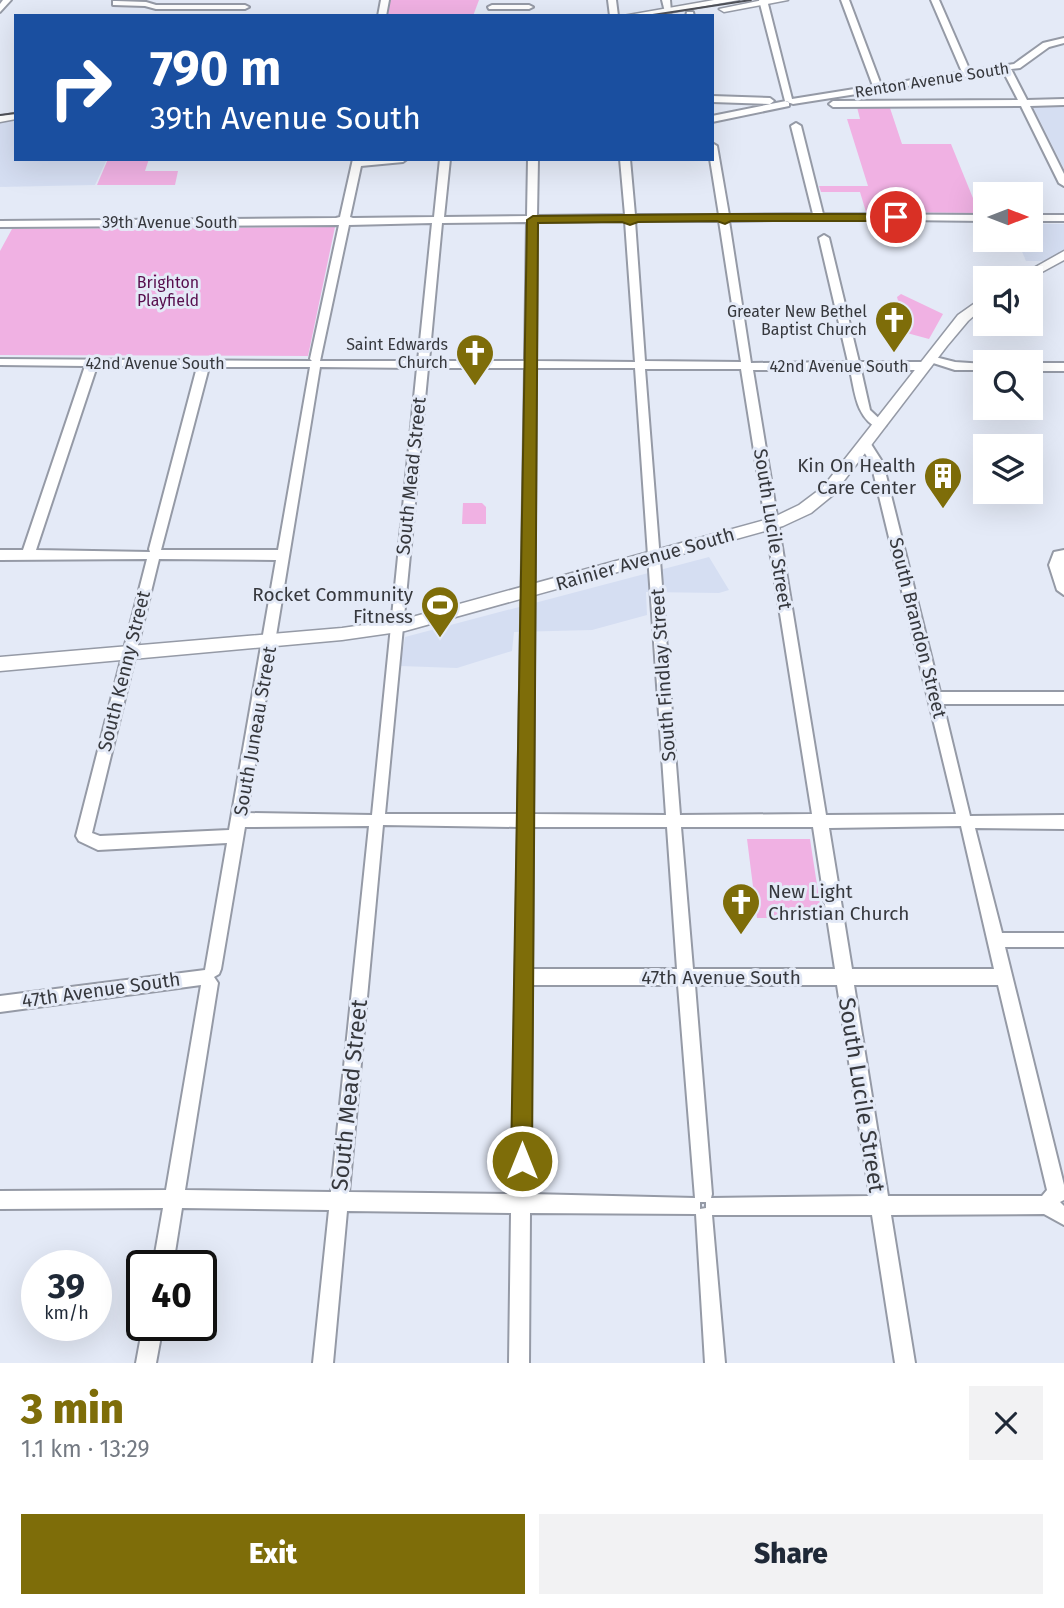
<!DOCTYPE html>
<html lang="en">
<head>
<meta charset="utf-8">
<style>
	body { margin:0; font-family:"Fira Sans",sans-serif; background:#f2f2f3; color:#1f2937; height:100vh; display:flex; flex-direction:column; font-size:26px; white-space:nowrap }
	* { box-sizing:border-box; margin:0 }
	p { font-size:23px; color:#747a83 }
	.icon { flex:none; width:38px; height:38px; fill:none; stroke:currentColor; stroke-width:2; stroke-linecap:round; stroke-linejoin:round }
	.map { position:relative; height:1363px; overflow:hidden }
	.details { display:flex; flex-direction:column; background:#fff; flex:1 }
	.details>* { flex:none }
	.banner { position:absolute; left:14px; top:14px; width:700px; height:147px; border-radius:0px; box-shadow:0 7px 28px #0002; background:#1a4fa0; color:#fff; overflow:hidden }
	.needle { width:46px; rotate:90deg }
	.fabs { position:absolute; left:973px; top:182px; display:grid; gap:14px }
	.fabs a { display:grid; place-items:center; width:70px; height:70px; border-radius:0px; background:#fff; box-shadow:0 7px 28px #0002; font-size:35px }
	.speed { position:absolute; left:21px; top:1250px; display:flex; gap:14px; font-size:35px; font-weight:700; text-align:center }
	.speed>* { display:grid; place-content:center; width:91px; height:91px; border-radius:50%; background:#fff; box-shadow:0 7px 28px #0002; line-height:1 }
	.speed small { font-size:18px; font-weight:400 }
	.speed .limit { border:4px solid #111; border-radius:10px; background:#fff; color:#111 }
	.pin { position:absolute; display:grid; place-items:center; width:60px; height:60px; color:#fff; margin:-30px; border:4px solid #fff; border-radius:50%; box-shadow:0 2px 7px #0007 }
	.me { position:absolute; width:77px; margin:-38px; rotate:0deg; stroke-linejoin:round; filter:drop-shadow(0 0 5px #0008) }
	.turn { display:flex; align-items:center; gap:24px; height:147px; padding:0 21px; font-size:32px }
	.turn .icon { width:91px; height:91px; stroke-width:2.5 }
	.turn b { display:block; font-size:49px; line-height:60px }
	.round { display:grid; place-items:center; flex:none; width:74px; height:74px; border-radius:0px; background:#f2f2f3 }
	.headline { display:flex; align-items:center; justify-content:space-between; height:119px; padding:0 21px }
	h1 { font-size:42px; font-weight:800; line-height:52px; color:#7e6d09 }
	.button { display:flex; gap:14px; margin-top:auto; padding:14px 21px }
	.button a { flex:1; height:80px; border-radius:0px; background:#7e6d09; color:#fff; font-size:28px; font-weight:800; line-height:80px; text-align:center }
	.button a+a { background:#f2f2f3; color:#1f2937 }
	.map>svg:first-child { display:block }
	.built { fill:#d5def2 }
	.green { fill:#f0b1e3 }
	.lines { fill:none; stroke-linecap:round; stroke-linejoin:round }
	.minor-casing { stroke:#959aa6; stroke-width:4 }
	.major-casing { stroke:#959aa6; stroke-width:3 }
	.minor { fill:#fff; fill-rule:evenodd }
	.major { fill:#fff; fill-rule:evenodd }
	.tram { stroke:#4f5158; stroke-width:2 }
	.route { fill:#7e6d09; stroke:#524706; stroke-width:2 }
	.labels { text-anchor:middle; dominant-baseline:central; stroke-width:6; stroke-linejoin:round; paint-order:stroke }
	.far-street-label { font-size:16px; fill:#36383d; stroke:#e4eaf7 }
	.far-park-label { font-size:16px; fill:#570d4d; stroke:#e4eaf7 }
	.far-poi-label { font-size:16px; fill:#36383d; stroke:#e4eaf7; text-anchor:end }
	.poi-label { font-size:19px; fill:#36383d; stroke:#e4eaf7; text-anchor:end }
	.street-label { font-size:19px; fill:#36383d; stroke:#e4eaf7 }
	.near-street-label { font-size:23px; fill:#36383d; stroke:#e4eaf7 }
</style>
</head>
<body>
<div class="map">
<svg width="1064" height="1363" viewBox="0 0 1064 1363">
	<rect width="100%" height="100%" fill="#e4eaf7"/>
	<!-- built -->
	<path class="built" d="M1033 107H1064V169Z
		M16 119V159H107L95 185 0 187V121Z
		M1031 224H1064V261H1026L1017 240H1031Z
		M709 557 729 590 719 593 646 592 647 615 592 630 514 632 512 651 457 668 400 666 405 637Z"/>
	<!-- green -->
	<path class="green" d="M390 0H479L473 16H387Z
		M857 107 890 108 902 144H951L979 213 866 212 860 192H821L819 186H868L847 119H860Z
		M108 159H149L145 171H178L175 185H97Z
		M335 227 308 356 0 355V251L12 229Z
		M901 294 943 314 929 339 907 333 897 297Z
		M463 503H482L486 507V524H462Z
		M747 839H810L822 918H757Z"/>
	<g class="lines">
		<defs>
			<path id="minor" d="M3 0H11L0 12V4Z
				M381 0H389L386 16H378Z
				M608 0H616L618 16H610Z
				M662 0H670L671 12H665Z
				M759 0H767L792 99 873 86 841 0H849L881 85 962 72 931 0H939L970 71 1014 64 1043 43 1064 38V43L1049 47 1020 68 1011 69 1027 100 1064 99V105L1030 106 1064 174V186L1059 183 1021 106 833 107 829 104 833 101 1018 100 1003 71 793 104 785 101Z
				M116 1 146 2 156 5H245L249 7 245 9H156L145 6 113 5V1Z
				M492 5H529L533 7 529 9H489L488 7Z
				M687 12H693L694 16H686Z
				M712 96 770 98 774 101 770 104 712 102Z
				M786 101 789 102V106L712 122V116Z
				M796 123 801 126 823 214 985 215V221L818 219 729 221 751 363 848 362 819 238 824 235 829 238 859 362H925L931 366 925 370H861L870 410 886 425 880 429C856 419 855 392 850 370H753L826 815 956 814 871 463 859 444 861 441H869L883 463 940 692H1064V704H943L970 816 1064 815V829L975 828 1002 933H1064V947H1005L1064 1185V1200L1060 1202 1064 1206V1225L1044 1214 891 1215 915 1363H895L872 1215H712L725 1363H705L696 1214 530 1213 529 1363H509L511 1213 347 1211 333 1363H313L329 1210 182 1208 173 1265H153L163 1208 0 1209V1191L166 1190 201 985 0 1012V996L205 970 227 843 98 850 79 841 76 836 147 559 0 560V550H23L85 366 0 365V359L312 361 310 359 339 225 0 227V221L336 218 340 217 353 159H407L403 162 361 166 350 217 353 218 434 217 440 159H450L444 217 527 216 528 159H538L537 216 625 215 620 159H630L635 215H719L710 159H712V143L717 146 729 215 813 214 791 126ZM625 221 635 362 536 361 537 222ZM635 221H719L741 362 645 361ZM527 222 525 361H429L442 223ZM432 223 418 361H320L349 225ZM97 366 197 367 149 549 150 552 36 550ZM209 367H310L278 550H161ZM320 367 417 368 372 815 247 813ZM428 368H525L518 814H385ZM536 368H635L666 815 533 814ZM645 369H741L812 814 680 815ZM159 559 276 560 229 830 100 836 92 833ZM383 825 518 827 512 1194 349 1192ZM369 826 331 1192 185 1190 218 983 214 977 219 974 221 969 245 827ZM961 826 994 969H852L829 828ZM533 827H667L677 969H532ZM681 827H813L835 969H693ZM532 985H678L695 1198 530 1194ZM695 985H837L870 1196 711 1198 712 1194ZM854 985H998L1047 1190 1042 1196H888ZM700 1202H706V1208L700 1209Z
				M1031 215H1064V221H1031Z
				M931 356 955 362 985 364V370H955L927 361 925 359Z
				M1031 363H1064V371H1031Z
				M1064 550C1064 565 1064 579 1064 595L1057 590 1049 565 1054 552Z
				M143 1325H163L156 1363H136Z"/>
			<path id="major" d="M714 0H739L650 16H623Z
				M763 0H788L724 12 719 9Z
				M16 113V119L0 122V116Z
				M1064 251V260L1031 278H1016Z
				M985 296V306L968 321 947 346 833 495 811 513 783 526 405 631 342 640 0 671V657L342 628 405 619 772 518 799 505 823 487 958 315Z"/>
		</defs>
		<!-- minor casing -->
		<use href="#minor" class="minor-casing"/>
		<!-- major casing -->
		<use href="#major" class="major-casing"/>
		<!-- minor -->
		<use href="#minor" class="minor"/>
		<!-- major -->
		<use href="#major" class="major"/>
		<!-- tram -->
		<path class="tram" d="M646 16 751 0
			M0 115 16 113"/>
	</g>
	<!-- route -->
	<path class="route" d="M719 214H896L901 217 896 221H731L725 224 717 221 638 222 630 225 622 222 538 223 532 1161 529 1169 522 1172 514 1169 511 1161 527 220 533 216Z"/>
	<!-- icons -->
	<defs>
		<symbol id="church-pin" viewBox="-11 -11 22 30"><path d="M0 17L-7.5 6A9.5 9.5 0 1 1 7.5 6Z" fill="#7e6d09" stroke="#e4eaf7"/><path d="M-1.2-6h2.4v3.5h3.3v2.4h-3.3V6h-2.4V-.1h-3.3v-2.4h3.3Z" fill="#fff"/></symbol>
		<symbol id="building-pin" viewBox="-11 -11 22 30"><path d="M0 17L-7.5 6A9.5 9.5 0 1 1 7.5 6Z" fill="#7e6d09" stroke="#e4eaf7"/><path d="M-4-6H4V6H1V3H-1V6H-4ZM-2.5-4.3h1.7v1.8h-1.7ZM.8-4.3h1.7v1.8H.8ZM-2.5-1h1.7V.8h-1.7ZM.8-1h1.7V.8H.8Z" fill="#fff"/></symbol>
		<symbol id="stadium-pin" viewBox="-11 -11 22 30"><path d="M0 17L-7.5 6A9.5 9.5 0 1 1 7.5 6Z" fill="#7e6d09" stroke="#e4eaf7"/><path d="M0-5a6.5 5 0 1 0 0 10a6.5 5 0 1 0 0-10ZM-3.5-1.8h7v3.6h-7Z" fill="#fff"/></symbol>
	</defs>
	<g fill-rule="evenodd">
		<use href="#church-pin" x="872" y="298" width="44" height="60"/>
		<use href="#church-pin" x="453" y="331" width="44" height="60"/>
		<use href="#building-pin" x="921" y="454" width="44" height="60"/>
		<use href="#stadium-pin" x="418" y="583" width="44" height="60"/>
		<use href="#church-pin" x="719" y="880" width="44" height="60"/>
	</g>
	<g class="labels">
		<!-- far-street labels -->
		<g class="far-street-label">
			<text transform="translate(932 80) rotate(-9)">Renton Avenue South</text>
			<text x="170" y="222">39th Avenue South</text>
			<text x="155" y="363">42nd Avenue South</text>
			<text x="839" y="366">42nd Avenue South</text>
		</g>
		<!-- far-park labels -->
		<g class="far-park-label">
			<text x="168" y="282">Brighton<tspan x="168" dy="18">Playfield</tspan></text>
		</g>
		<!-- far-poi labels -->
		<g class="far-poi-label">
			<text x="867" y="311">Greater New Bethel<tspan x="867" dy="18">Baptist Church</tspan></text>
			<text x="448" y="344">Saint Edwards<tspan x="448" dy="18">Church</tspan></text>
		</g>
		<!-- poi labels -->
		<g class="poi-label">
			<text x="916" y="465">Kin On Health<tspan x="916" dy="22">Care Center</tspan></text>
			<text x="413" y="594">Rocket Community<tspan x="413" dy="22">Fitness</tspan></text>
			<text x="768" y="891" text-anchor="start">New Light<tspan x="768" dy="22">Christian Church</tspan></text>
		</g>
		<!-- street labels -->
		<g class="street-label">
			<text transform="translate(411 476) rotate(-84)">South Mead Street</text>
			<text transform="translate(773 529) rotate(81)">South Lucile Street</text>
			<text transform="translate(645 559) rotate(-16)">Rainier Avenue South</text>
			<text transform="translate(918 628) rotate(76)">South Brandon Street</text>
			<text transform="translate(124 671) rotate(-76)">South Kenny Street</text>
			<text transform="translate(663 675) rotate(-94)">South Findlay Street</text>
			<text transform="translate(255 731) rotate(-80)">South Juneau Street</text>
			<text x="721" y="977">47th Avenue South</text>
			<text transform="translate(101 990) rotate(-8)">47th Avenue South</text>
		</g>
		<!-- near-street labels -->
		<g class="near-street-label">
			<text transform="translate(349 1095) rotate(-84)">South Mead Street</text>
			<text transform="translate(862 1095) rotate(81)">South Lucile Street</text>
		</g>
	</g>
</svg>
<div class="fabs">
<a><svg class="needle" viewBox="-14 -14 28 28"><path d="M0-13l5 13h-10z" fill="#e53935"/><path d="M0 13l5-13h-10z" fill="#747a83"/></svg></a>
<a><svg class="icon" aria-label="sound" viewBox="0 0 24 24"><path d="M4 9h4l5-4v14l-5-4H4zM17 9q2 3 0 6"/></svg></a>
<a><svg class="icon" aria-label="search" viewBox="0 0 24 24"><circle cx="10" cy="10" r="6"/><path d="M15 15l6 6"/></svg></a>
<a><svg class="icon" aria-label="layers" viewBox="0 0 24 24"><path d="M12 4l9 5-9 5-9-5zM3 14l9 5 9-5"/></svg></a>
</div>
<div class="speed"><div>39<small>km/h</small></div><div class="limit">40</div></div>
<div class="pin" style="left:896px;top:217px;background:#d93025"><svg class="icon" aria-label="arrive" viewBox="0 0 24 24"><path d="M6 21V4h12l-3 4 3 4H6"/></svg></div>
<svg class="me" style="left:522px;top:1161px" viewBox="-20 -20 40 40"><circle r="17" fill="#7e6d09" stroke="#fff" stroke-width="3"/><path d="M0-11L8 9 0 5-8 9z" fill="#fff"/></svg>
<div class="banner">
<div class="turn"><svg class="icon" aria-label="right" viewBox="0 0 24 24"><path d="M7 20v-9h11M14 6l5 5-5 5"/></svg><div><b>790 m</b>39th Avenue South</div></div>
</div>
</div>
<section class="details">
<div class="headline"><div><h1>3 min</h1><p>1.1 km · 13:29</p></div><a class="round"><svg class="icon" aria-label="close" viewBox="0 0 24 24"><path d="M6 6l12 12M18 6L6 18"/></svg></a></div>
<div class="button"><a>Exit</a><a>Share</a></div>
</section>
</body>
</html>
